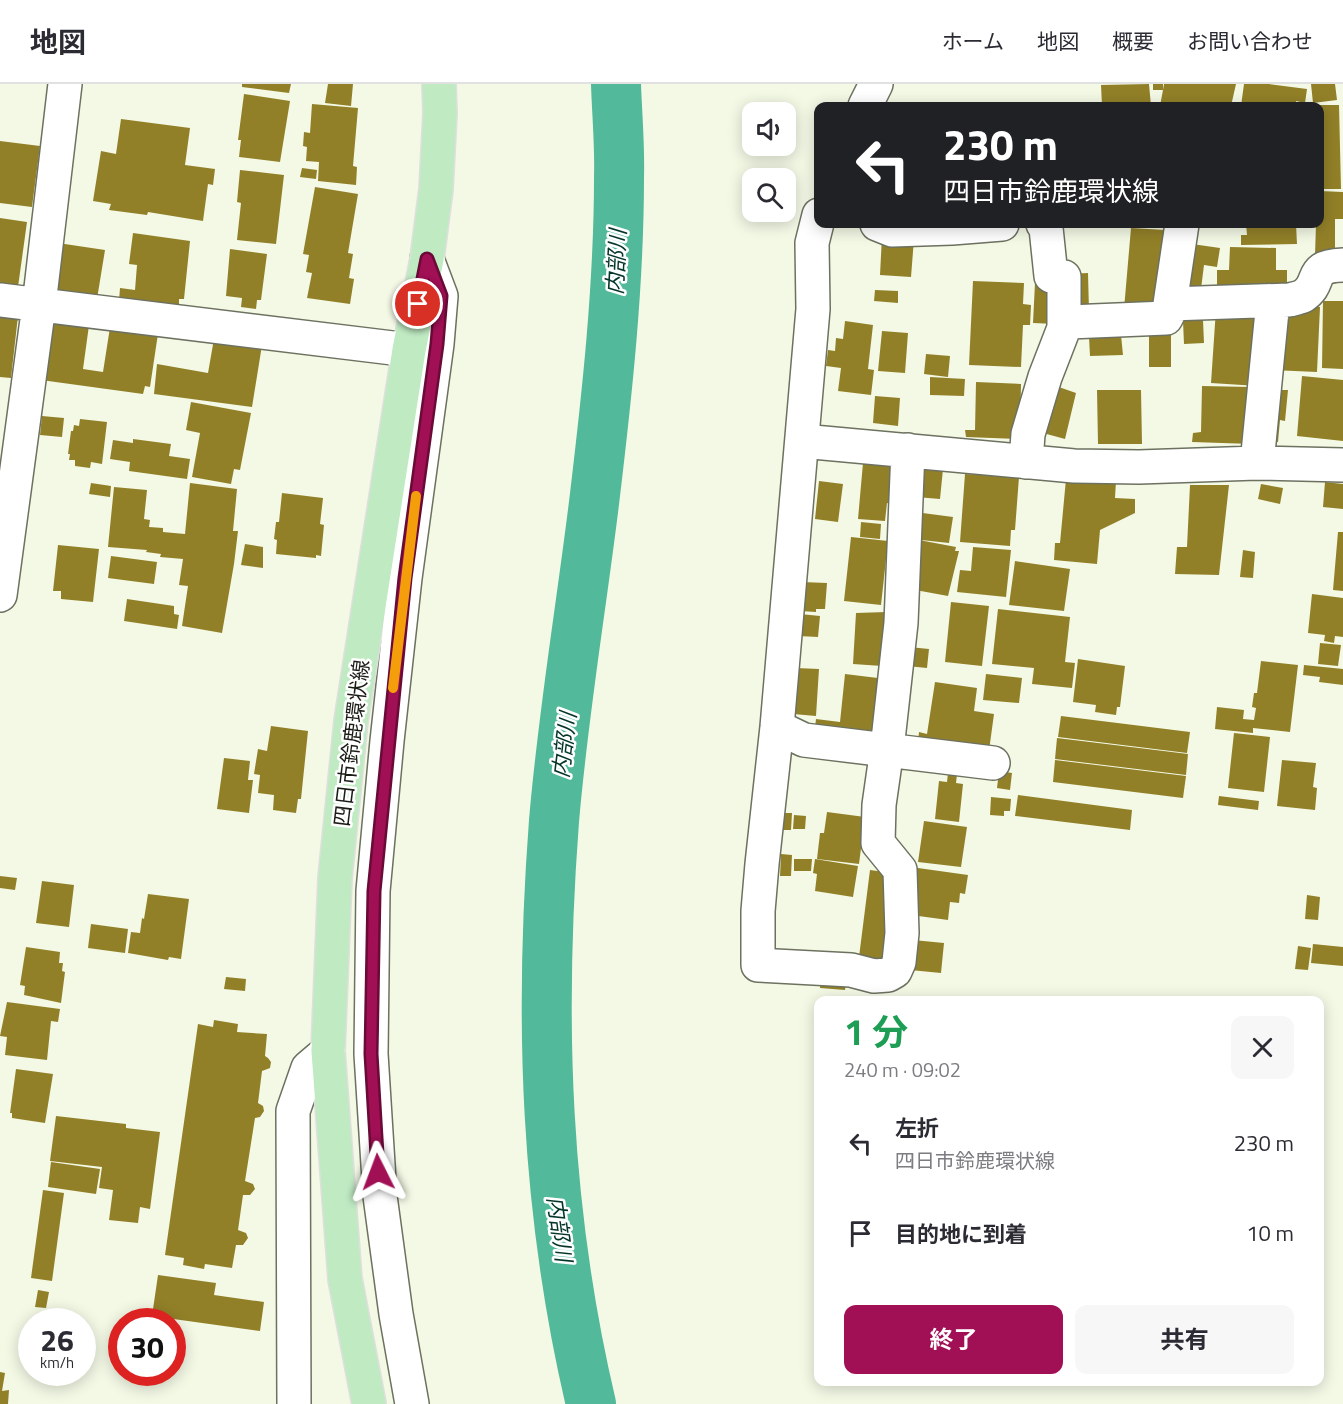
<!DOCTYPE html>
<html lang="ja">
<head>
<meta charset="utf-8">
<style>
	body { margin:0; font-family:"Titillium Web","Noto Sans JP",sans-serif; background:#f7f7f7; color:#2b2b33; height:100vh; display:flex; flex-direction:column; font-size:22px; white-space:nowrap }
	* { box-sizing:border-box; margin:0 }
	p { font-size:20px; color:#7c7c81 }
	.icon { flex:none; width:33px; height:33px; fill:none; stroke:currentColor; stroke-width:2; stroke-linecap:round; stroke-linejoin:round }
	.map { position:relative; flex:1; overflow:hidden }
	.details { position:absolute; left:814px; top:912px; width:510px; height:390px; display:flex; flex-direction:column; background:#fff; border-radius:12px; box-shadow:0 3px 15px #0003 }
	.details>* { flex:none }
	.banner { position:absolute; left:814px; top:18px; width:510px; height:126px; border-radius:12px; box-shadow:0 3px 15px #0003; background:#202124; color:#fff; overflow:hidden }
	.fabs { position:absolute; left:742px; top:18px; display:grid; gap:12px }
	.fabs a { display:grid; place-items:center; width:54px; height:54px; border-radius:12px; background:#fff; box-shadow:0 3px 15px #0003; font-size:30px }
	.speed { position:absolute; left:18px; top:1224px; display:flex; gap:12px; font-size:30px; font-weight:700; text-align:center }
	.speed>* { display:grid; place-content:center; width:78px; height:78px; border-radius:50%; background:#fff; box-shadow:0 3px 15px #0003; line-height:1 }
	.speed small { font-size:15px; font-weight:400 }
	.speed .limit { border:9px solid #d22; background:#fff; color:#111 }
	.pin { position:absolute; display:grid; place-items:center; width:51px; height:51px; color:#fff; margin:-26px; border:3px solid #fff; border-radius:50%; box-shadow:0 2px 6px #0007 }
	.me { position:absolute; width:66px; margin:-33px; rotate:357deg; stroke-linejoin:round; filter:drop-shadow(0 0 4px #0008) }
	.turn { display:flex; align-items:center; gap:21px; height:126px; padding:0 30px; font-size:27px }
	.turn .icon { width:78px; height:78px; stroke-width:2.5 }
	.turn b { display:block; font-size:42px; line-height:51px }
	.round { display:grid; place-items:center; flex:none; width:63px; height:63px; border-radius:12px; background:#f7f7f7 }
	.headline { display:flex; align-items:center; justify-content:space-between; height:102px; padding:0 30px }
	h1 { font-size:36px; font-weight:700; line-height:45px; color:#1e9e55 }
	.cta { display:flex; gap:12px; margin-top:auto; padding:12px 30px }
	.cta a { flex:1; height:69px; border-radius:12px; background:#a10f55; color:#fff; font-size:24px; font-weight:700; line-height:69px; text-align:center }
	.cta a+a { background:#f7f7f7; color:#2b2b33 }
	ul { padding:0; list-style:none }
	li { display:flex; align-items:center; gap:18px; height:90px; padding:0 30px }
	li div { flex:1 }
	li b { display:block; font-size:22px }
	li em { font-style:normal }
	header { display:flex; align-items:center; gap:36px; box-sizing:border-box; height:84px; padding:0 30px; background:#fff; border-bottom:2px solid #e1e1e2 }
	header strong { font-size:28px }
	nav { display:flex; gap:33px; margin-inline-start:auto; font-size:21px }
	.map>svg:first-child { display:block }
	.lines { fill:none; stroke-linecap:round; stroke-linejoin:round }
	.river { stroke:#52b99a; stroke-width:50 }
	.building { fill:#928028 }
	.minor-casing { stroke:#6c7160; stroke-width:36 }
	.major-casing { stroke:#dfdfde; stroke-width:36 }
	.minor { stroke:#fff; stroke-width:33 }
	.major { stroke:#bfeac2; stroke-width:33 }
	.route-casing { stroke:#690a37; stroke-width:15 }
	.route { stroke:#a10f55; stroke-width:10 }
	.slow { stroke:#f59e0b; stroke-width:10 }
	.labels { text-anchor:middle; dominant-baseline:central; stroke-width:5; stroke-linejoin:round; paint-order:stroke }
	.street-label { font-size:21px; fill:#1a1c15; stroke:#fff }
	.water-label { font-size:22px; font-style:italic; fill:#043529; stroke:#fff }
</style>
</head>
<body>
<header>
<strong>地図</strong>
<nav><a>ホーム</a><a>地図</a><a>概要</a><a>お問い合わせ</a></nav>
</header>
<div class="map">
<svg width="1343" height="1320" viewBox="0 0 1343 1320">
	<rect width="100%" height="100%" fill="#f3f9e5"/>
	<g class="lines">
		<!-- river -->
		<path class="river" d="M591 1320C545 1125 539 935 554 737 563 630 581 525 594 419 607 311 619 202 619 93 620 62 617 31 616 0"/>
	</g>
	<!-- building -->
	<path class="building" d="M242 0H291L289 9 242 3Z
		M328 0H353L351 22 325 19Z
		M1149 0 1151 22H1102L1101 1Z
		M1153 0H1163V6L1164 0H1236L1231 22H1160L1163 6H1153Z
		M1244 0H1269L1307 5 1305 19 1296 17V22H1241Z
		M1311 0H1335L1337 16 1313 19Z
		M244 10 290 17 280 78 239 73 241 56H238Z
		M312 20 358 24 353 82 357 83 356 101 318 97 319 78 306 77 307 63 303 62 304 48 310 49Z
		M1320 21H1339L1341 105H1320Z
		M121 35 190 44 185 81 215 85 213 101 208 100 203 137 148 128 147 131 109 126 111 120 93 117 101 67 116 70Z
		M0 57 40 62 32 123 0 119Z
		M302 84 317 86 316 95 300 93Z
		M240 86 284 91 276 160 237 156 241 119 237 118Z
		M315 103 358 110 348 169 353 170 349 194 354 195 350 220 307 214 312 189 306 188 309 171 303 170Z
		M1320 107 1343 108V135H1335V171H1315L1316 140H1320Z
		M0 134 27 138 18 203 0 200Z
		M1246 140H1296L1297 160 1241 161V151H1247Z
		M1131 144 1166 146 1160 212 1154 211 1153 227 1124 225Z
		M133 149 190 157 184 215H179V225L119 217 120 204 135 206 137 181 129 180Z
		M882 152 914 155 911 193 880 191Z
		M58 159 105 166 97 215 51 208Z
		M1185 159 1220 164 1217 183 1204 181 1200 213 1178 209Z
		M1230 163 1276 164V186H1287V202L1217 208V186H1229Z
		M230 165 267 170 261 216H257L256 225 241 223 242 214 226 212Z
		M1088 189 1089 227 1068 228 1067 190Z
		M973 197 1024 199 1023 220 1031 221 1030 241H1023L1021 283 969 281Z
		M1035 199 1058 200 1056 240 1033 239Z
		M875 206 898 207V219L874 217Z
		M1323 217H1343V285L1322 284Z
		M1289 221 1320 223 1317 288 1272 286 1274 236H1289Z
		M0 222 19 223 11 294 0 293Z
		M1216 225 1263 227 1258 302 1211 299Z
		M51 228 90 234 83 285 103 288 111 237 159 243 150 303 145 302 143 310 41 296Z
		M1203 236 1204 259 1184 260 1183 237Z
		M845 237 873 241 868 285 874 286 871 311 838 307 841 284 826 282 828 266 835 267 836 254 843 255Z
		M1149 244H1171V283H1149Z
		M882 247 908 249 905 289 878 287Z
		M215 249 263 255 252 323 154 310 157 280 208 289Z
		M1121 251 1123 271 1090 272 1089 253Z
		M926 270 950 272 948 293 924 290Z
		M1302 292 1343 296V357L1297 352Z
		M930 293 965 295 964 312 930 311Z
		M976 298 1021 300 1020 355 966 353 965 346H975Z
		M1056 302 1076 309 1065 355 1043 349Z
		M1202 302 1251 303 1252 360 1192 358 1193 349 1201 348Z
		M1097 306H1141L1142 360H1098Z
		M1280 306H1288L1285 337 1280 336 1278 358 1263 356Z
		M875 312 900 314 898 342 873 339Z
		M191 318 251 329 240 386 234 385 231 400 192 393 200 349 186 346Z
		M42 332 64 334 62 353 40 351Z
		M80 335 107 338 102 380 91 378 90 384 75 382V376H69L70 370H68L71 347H73L74 341 79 342Z
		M133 355 171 360 169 372 190 375 187 395 129 387 130 378 110 375 113 356 133 359Z
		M863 379 895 382 891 420 887 419 885 437 858 435Z
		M919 383 943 385 940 415 916 413Z
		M965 390 1019 393 1015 446H1011L1010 462 960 458Z
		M1066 395 1116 397 1115 414 1135 415V429L1100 446 1097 480 1054 476 1055 459H1060Z
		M819 397 843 400 838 438 815 435Z
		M1325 398 1343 400V425L1323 423Z
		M91 399 111 402 110 413 89 410Z
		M190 399 237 405 233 447H238L234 480 222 549 182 542 188 502 179 501 183 475 160 473 161 470 146 468 147 466 108 463 114 403 147 406 144 435 150 436 149 443 163 444V448L185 450Z
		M1261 400 1283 404 1280 420 1258 415Z
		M1190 401H1229L1219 491 1175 490 1177 463H1187Z
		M282 409 323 414 320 440 324 441 321 472 316 471V474L276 470 277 456 274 455 276 438H279Z
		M915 428 953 433 949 459 912 455Z
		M861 438 881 440 880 455 860 453Z
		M1338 448H1343V507L1333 506Z
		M851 453 888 457 881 521 844 517Z
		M919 456 956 463 955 467H959L948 512 910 505Z
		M245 460 263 463V484L241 481Z
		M58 461 99 465 93 518 61 515V507H53Z
		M973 463 1011 466 1006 513 957 508 960 486 971 487Z
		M1243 466 1255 468 1253 494 1240 493Z
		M111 472 157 478 154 500 108 494Z
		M1015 477 1070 485 1064 527 1009 521Z
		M802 498 827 499 825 525H816V528L800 527Z
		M1312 510 1343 514V553L1335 552 1334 559 1324 557 1325 551 1308 549Z
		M127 515 174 522V530L179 531 177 545 124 537Z
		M951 518 989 522 982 582 945 578Z
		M998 525 1070 533 1065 578 1075 579 1072 604 1032 600 1034 584 992 580Z
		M886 528 882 582 853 580 856 529Z
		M800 530 820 532 818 553 798 552Z
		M1320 559 1341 561 1338 582 1318 580Z
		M909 563 929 565 927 584 907 582Z
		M1078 575 1125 582 1120 623H1117L1116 631 1095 628 1096 621 1073 618Z
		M1261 577 1298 581 1290 648 1253 644V649L1215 645 1217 623 1244 626 1243 635 1254 636 1256 624 1252 623 1254 609H1257Z
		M1304 581 1343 585V601L1319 598 1320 593 1303 591Z
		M796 584 819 585 816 632 793 630Z
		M845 590 886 595 878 659 814 652 816 635 840 638Z
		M986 590 1022 594 1019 619 983 616Z
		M935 598 977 604 974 627 994 630 988 674 918 658 919 648 927 650Z
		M1061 632 1190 648 1187 669 1058 653Z
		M271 642 308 647 301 715H298L296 729 273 726 274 711 258 709 260 691 254 690 258 665 267 667Z
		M1234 649 1270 653 1264 708 1228 704Z
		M1057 654 1188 670 1186 691 1055 675Z
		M224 674 250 677 248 696H253L249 729 217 725Z
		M1055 676 1186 692 1183 714 1053 698Z
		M1282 676 1316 679 1313 703 1317 704 1315 726 1277 722Z
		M949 680 958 681 956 699 963 700 959 738 935 735 939 697 947 698Z
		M999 687 1012 689 1010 706 997 704Z
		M1018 711 1132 726 1130 746 1015 732Z
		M1219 712 1259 717 1258 726 1218 721Z
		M991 713 1011 715 1010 727H1004V732L990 731Z
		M827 728 865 733 859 780 817 775 820 749H824Z
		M782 729H792L791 746H781Z
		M794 731 806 732 805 745H793Z
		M924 737 967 743 961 783 918 778Z
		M781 770 792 771 791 792H780Z
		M794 775H812L811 787H794Z
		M815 775 858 782 853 813 815 807 817 790 813 789Z
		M918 784 968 791 965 810 960 809 959 819 950 818 948 836 911 831Z
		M870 786 892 789 885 839 893 840 888 877 859 873Z
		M0 792 17 794 15 806 0 804Z
		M42 797 74 801 69 843 36 839Z
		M148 810 189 815 181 875 169 873 168 876 128 869 131 848 140 849 142 834 144 835Z
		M1307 811 1320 813 1318 836 1305 835Z
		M91 840 128 845 125 869 88 864Z
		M913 856 944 859 941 889 910 886Z
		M1313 860 1343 863V882L1311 879Z
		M1298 862 1311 864 1308 886 1295 885Z
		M26 863 60 868 59 879H63L62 887 65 888 61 919 24 911 25 902 20 901Z
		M821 891 847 893 845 906 820 904Z
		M226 893 246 895 245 907 224 905Z
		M7 918 60 925 58 938 51 937 47 976 5 971 7 953 0 952Z
		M214 936 238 940 237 948 267 950 265 972 268 974 271 978 270 984 262 987 258 1019 263 1022 264 1027 260 1033 255 1034 245 1097 253 1100 255 1105 250 1111H243L238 1146 246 1149 248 1154 243 1161H236L232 1184 205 1180 204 1185 183 1181 184 1174 165 1171 198 940 213 943Z
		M16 985 53 990 45 1039 12 1034V1029H10Z
		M56 1032 126 1040V1044L160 1048 150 1125 140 1123 138 1139 109 1136 113 1106 99 1104 102 1083 50 1077Z
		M51 1078 100 1085 96 1110 48 1103Z
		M43 1106 64 1109 52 1197 31 1194Z
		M158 1191 216 1199 214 1211 264 1218 260 1247 152 1232Z
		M38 1206 49 1208 46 1224 35 1223Z
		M0 1288 5 1289 2 1307 9 1306 8 1320H0Z"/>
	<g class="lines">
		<defs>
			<path id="minor" d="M865 22 876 0
				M819 131 812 159 813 225 777 643 762 780 758 827V881L851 886 874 892 888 891 895 887 899 878 902 849 900 786 878 759 879 721 887 665 901 539 908 366
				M877 140 892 146 952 144 1002 140
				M1043 140 1046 144 1051 192 1064 193V244
				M1182 140 1170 220 1289 216C1293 215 1299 214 1303 212 1324 198 1306 182 1343 181
				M0 216 409 266
				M802 357 1074 382 1139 383 1257 379 1343 381
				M1026 378 1028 350 1045 293 1064 244 1069 238 1166 234 1173 220
				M1257 379 1273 217
				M0 511 39 221 65 0
				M777 643 804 656 993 679
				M294 1320 293 1027 308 984 328 967
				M412 1320 396 1230 380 1112 371 970 373 807 387 657 405 494 437 260 441 212 427 175"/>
			<path id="major" d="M369 1320 345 1195 328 967 335 794 351 637 409 266 427 175 436 105 440 29 439 0"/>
		</defs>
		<!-- minor casing -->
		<use href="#minor" class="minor-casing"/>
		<!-- major casing -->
		<use href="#major" class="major-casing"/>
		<!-- minor -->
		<use href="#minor" class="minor"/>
		<!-- major -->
		<use href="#major" class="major"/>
	</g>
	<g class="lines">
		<defs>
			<path id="route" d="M378 1088 371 970 374 807 405 494 437 260 441 212 427 175 418 220"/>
		</defs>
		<!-- route casing -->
		<use href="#route" class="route-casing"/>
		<!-- route -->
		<use href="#route" class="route"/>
		<!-- slow -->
		<path class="slow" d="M393 604 416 412"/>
	</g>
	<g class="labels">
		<!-- street labels -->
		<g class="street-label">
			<text transform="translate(351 659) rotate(-83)">四日市鈴鹿環状線</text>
		</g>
		<!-- water labels -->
		<g class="water-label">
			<text transform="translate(616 178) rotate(-87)">内部川</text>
			<text transform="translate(564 661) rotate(-83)">内部川</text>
			<text transform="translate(560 1145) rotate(82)">内部川</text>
		</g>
	</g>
</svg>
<div class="fabs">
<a><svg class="icon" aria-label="sound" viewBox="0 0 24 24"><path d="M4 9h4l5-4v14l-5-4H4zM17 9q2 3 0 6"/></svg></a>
<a><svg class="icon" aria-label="search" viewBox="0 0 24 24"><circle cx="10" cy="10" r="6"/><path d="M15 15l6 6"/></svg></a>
</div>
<div class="speed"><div>26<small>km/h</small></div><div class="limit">30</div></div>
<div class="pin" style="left:418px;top:220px;background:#d93025"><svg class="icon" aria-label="arrive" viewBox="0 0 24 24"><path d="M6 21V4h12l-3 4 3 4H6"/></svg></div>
<svg class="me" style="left:378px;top:1088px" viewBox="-20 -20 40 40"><path d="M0-17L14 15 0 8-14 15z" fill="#a10f55" stroke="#fff" stroke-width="4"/></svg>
<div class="banner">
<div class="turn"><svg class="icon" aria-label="left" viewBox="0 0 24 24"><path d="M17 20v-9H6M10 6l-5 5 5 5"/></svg><div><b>230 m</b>四日市鈴鹿環状線</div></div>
</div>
<section class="details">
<div class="headline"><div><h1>1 分</h1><p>240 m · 09:02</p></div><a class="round"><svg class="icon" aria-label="close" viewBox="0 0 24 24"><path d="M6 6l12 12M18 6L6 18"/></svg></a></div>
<ul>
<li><svg class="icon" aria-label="left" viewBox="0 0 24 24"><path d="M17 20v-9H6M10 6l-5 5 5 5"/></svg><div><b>左折</b><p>四日市鈴鹿環状線</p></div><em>230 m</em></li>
<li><svg class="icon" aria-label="arrive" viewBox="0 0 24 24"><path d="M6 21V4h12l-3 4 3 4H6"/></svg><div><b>目的地に到着</b></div><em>10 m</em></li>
</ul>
<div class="cta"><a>終了</a><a>共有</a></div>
</section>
</div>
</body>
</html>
